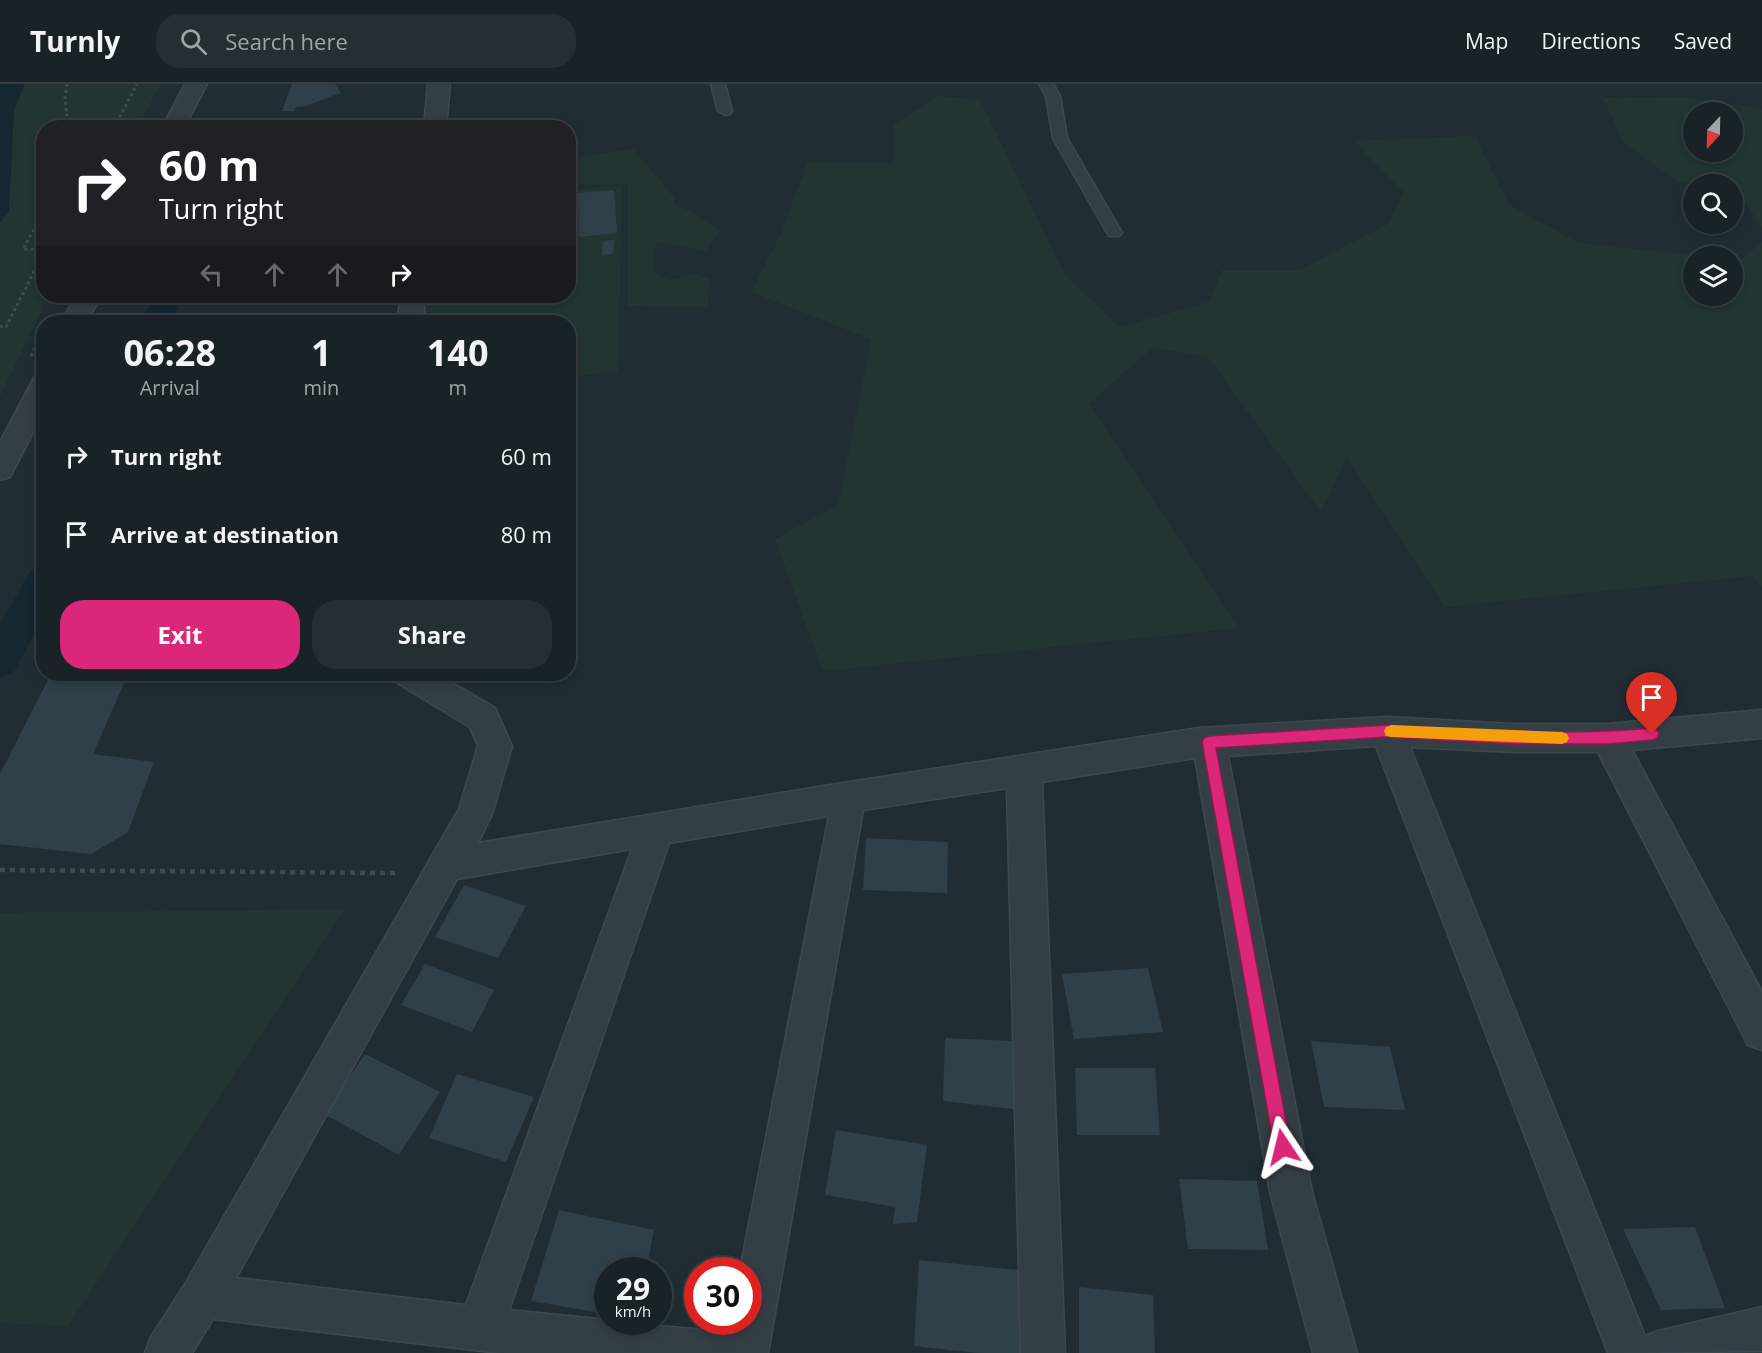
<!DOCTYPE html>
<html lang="en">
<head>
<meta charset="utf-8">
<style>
	body { margin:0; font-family:"Open Sans",sans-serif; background:#252f33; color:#f1f3f6; height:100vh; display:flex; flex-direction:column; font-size:22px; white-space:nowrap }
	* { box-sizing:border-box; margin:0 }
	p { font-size:20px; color:#9fa4a7 }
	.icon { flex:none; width:33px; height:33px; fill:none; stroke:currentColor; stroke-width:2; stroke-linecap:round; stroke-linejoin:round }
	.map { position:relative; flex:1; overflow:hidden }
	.panel { position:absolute; left:36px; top:231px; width:540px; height:366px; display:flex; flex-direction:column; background:#182227; border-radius:24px; box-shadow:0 3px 9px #0003,0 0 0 2px #363f44 }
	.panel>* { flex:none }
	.top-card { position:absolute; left:36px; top:36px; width:540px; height:183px; border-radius:24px; box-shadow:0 3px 9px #0003,0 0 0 2px #363f44; background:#202124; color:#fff; overflow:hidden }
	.needle { width:39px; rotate:202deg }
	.buttons { position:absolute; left:1683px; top:18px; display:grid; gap:12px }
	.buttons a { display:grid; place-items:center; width:60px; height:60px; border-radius:50%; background:#182227; box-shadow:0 3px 9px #0003,0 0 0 2px #363f44; font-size:30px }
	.speed { position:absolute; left:594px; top:1173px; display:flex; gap:12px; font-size:30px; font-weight:700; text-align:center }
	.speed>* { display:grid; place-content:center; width:78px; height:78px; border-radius:50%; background:#182227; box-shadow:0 3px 9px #0003,0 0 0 2px #363f44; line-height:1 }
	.speed small { font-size:15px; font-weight:400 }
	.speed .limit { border:9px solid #d22; background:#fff; color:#111 }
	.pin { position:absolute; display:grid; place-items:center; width:51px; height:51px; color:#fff; margin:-62px -26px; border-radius:50% 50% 50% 0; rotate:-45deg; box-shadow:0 0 6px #0007 }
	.pin .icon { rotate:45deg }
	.me { position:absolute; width:66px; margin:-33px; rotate:350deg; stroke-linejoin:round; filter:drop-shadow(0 0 4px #0008) }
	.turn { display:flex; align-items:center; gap:21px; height:126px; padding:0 24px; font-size:27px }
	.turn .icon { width:78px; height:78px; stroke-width:2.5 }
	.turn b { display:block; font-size:42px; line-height:51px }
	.lanes { display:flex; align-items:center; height:57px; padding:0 24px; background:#0003; justify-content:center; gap:30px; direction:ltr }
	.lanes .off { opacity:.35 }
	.eta { display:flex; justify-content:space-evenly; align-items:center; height:102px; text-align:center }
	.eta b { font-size:36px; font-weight:700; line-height:42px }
	.button { display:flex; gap:12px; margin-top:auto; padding:12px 24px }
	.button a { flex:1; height:69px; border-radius:24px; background:#db2777; color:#fff; font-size:24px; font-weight:700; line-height:69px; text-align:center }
	.button a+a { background:#252f33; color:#f1f3f6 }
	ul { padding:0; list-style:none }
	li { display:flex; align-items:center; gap:18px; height:78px; padding:0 24px }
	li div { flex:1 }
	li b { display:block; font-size:22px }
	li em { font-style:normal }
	header { display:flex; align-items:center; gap:36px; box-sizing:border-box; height:84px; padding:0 30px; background:#182227; border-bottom:2px solid #363f44 }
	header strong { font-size:28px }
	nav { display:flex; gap:33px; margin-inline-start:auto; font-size:21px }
	.search { width:420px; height:54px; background:#252f33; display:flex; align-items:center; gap:15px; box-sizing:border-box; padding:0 21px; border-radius:24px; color:#9fa4a7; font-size:22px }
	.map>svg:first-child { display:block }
	.green { fill:#223533; fill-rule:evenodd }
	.water { fill:#152731 }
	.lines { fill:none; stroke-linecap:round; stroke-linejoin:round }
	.canal { fill:#152731; fill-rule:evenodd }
	.building { fill:#304048 }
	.service-casing { stroke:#3d484f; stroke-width:3 }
	.minor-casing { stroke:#3d484f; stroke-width:3 }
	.tertiary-casing { stroke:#3d484f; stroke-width:3 }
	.path-far1 { stroke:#3b4e4b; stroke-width:3; stroke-dasharray:3 3; stroke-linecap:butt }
	.path { stroke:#3b4e4b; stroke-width:4.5; stroke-dasharray:5 5; stroke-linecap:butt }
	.service { fill:#343f45; fill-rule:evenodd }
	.minor { fill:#343f45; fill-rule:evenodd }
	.tertiary { fill:#343f45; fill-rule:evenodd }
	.route { fill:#db2777; stroke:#8e194d; stroke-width:1.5 }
	.slow { fill:#f59e0b }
</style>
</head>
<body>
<header>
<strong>Turnly</strong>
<div class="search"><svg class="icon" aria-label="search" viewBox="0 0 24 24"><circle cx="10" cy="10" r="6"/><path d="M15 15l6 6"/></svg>Search here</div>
<nav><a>Map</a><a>Directions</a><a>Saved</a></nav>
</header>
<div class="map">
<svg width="1762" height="1269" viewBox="0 0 1762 1269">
	<rect width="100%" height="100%" fill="#202e34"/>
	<!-- green -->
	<path class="green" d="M0 0H161L137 43 44 44V212H49L0 312Z
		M938 12 980 16 1065 191 1120 243 1209 218 1222 186H1299L1388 140 1404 109 1354 57 1475 52 1509 121 1579 159 1704 172H1694V212H1732L1733 176H1740L1762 158V503L1753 492 1445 523 1347 373 1321 428 1208 273 1152 264 1089 320 1238 544 823 587 775 455 838 421 871 255 751 208 781 150 808 78 894 79V40Z
		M1686 13 1762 25V144L1746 119 1733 114 1732 100 1693 102 1676 96 1624 59 1603 14ZM1732 28V68H1694V28Z
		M633 65 674 113V120L694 129 720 147 706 167 657 158 653 174 655 189 669 196 694 190 710 195 707 223 628 222V101L569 100V74Z
		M622 102 618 287 569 293 568 238H424L427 212H568L569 106Z
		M344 825 68 1242 0 1239V829Z"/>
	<!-- water -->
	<path class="water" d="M0 0H25L14 26 9 127 0 139Z"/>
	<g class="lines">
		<!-- canal -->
		<path class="canal" d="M153 212H183L172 238H142Z
			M44 481V532L14 588 0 593V541L31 486Z"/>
	</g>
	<!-- building -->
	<path class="building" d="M292 0H335L341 9 306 22 296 23 294 27H282Z
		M614 106 617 149 579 153 578 109Z
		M614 156 613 170 602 171 603 157Z
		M51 590H128L93 670 154 678 128 748 91 770 0 760V690Z
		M866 754 948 758 947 809 863 806Z
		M464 801 526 822 498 874 435 853Z
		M425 880 494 906 472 948 401 921Z
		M1148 884 1163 948 1074 955 1062 890Z
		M945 954 1013 957 1014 1025 943 1017Z
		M1311 957 1390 963 1405 1026 1324 1023Z
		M365 970 440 1008 399 1071 324 1030Z
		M1075 984H1155L1160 1051H1077Z
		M457 990 534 1013 506 1078 429 1054Z
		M836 1046 927 1061 917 1138 893 1140 895 1123 825 1111Z
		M1179 1095 1257 1097 1268 1166 1188 1165Z
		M559 1126 654 1146 646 1186H608V1230L531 1217Z
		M1695 1143 1725 1224 1661 1226 1623 1145Z
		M919 1176 1028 1187 1025 1269H977L914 1262Z
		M1079 1203 1153 1211 1155 1269H1079Z"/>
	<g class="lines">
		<defs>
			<path id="service" d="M711 0H725L732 27 730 30 725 31 718 27Z
				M1039 0H1053L1060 12 1067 54 1122 149 1119 152H1109L1053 54 1046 12Z"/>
			<path id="minor" d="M428 0H450L446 44H424Z
				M401 212H425L423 238H397Z
				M394 590H437L495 624 512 662 492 730 478 759 843 699 1199 644 1387 633 1512 640H1608L1762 626V654L1632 666 1762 908V966L1748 961 1598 668H1512L1410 663 1645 1252 1658 1247 1762 1223V1267L1608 1269 1376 662 1228 672 1312 1108 1357 1269H1313L1270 1108 1195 674 1042 698 1065 1269H1021L1007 704 863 726 768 1269H499L213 1235 192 1269H145L151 1253 187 1197 459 725 478 662 470 643 399 600ZM829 732 740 1186H748V1238H730L727 1250 719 1247 608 1238V1236L509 1226 669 759ZM632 765 466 1221 236 1194 457 795Z"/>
			<path id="tertiary" d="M185 0H207L184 44H162Z
				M76 212H101L87 238H61Z
				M44 290V327L10 393 0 396V358L35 292Z"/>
		</defs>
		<!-- service casing -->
		<use href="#service" class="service-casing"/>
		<!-- minor casing -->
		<use href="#minor" class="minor-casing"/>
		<!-- tertiary casing -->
		<use href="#tertiary" class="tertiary-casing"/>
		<!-- path-far1 -->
		<path class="path-far1" d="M67 0 65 14 68 44
			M114 44 137 0
			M44 142H36L23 165 44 166
			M0 242 6 243 44 168
			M31 272 44 247"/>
		<!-- path -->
		<path class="path" d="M0 786 398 789"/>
		<!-- service -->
		<use href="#service" class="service"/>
		<!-- minor -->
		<use href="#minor" class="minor"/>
		<!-- tertiary -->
		<use href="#tertiary" class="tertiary"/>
	</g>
	<!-- route -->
	<path class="route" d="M1387 641C1475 646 1564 652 1652 644L1657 646 1659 650 1657 654 1652 656 1608 660H1512L1387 653 1216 664 1291 1063 1289 1069 1283 1072 1277 1069 1274 1063 1202 658 1204 654 1209 652Z"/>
	<!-- slow -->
	<path class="slow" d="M1391 641 1562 648 1567 650 1569 654 1567 658 1562 660 1391 653 1386 652 1384 647 1386 643Z"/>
</svg>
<div class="buttons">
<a><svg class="needle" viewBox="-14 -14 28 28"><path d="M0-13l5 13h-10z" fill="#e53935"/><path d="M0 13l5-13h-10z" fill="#9fa4a7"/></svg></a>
<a><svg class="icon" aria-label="search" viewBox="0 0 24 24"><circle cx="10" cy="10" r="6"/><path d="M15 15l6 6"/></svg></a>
<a><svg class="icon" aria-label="layers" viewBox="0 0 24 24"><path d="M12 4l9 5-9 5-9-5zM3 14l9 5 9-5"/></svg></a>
</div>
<div class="speed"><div>29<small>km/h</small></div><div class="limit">30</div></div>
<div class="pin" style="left:1652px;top:650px;background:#d93025"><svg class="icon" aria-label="arrive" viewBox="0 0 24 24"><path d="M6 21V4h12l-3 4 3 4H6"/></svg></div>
<svg class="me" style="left:1283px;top:1063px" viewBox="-20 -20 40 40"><path d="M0-17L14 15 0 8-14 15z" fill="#db2777" stroke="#fff" stroke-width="4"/></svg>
<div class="top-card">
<div class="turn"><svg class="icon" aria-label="right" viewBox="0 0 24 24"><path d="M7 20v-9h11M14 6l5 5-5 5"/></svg><div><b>60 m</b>Turn right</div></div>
<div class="lanes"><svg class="icon off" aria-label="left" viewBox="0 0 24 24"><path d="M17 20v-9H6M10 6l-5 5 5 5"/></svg><svg class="icon off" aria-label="ahead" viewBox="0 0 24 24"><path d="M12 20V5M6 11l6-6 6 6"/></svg><svg class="icon off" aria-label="ahead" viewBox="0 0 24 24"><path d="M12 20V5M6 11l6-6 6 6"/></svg><svg class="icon" aria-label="right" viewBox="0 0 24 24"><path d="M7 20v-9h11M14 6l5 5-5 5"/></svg></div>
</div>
<section class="panel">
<div class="eta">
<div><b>06:28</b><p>Arrival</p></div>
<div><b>1</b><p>min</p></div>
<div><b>140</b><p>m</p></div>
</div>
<ul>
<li><svg class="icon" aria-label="right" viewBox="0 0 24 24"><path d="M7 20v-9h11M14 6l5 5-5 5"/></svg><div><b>Turn right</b></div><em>60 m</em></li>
<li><svg class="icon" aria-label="arrive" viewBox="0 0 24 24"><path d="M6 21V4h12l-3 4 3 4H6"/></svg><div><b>Arrive at destination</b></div><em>80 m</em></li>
</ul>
<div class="button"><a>Exit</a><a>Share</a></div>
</section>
</div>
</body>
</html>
